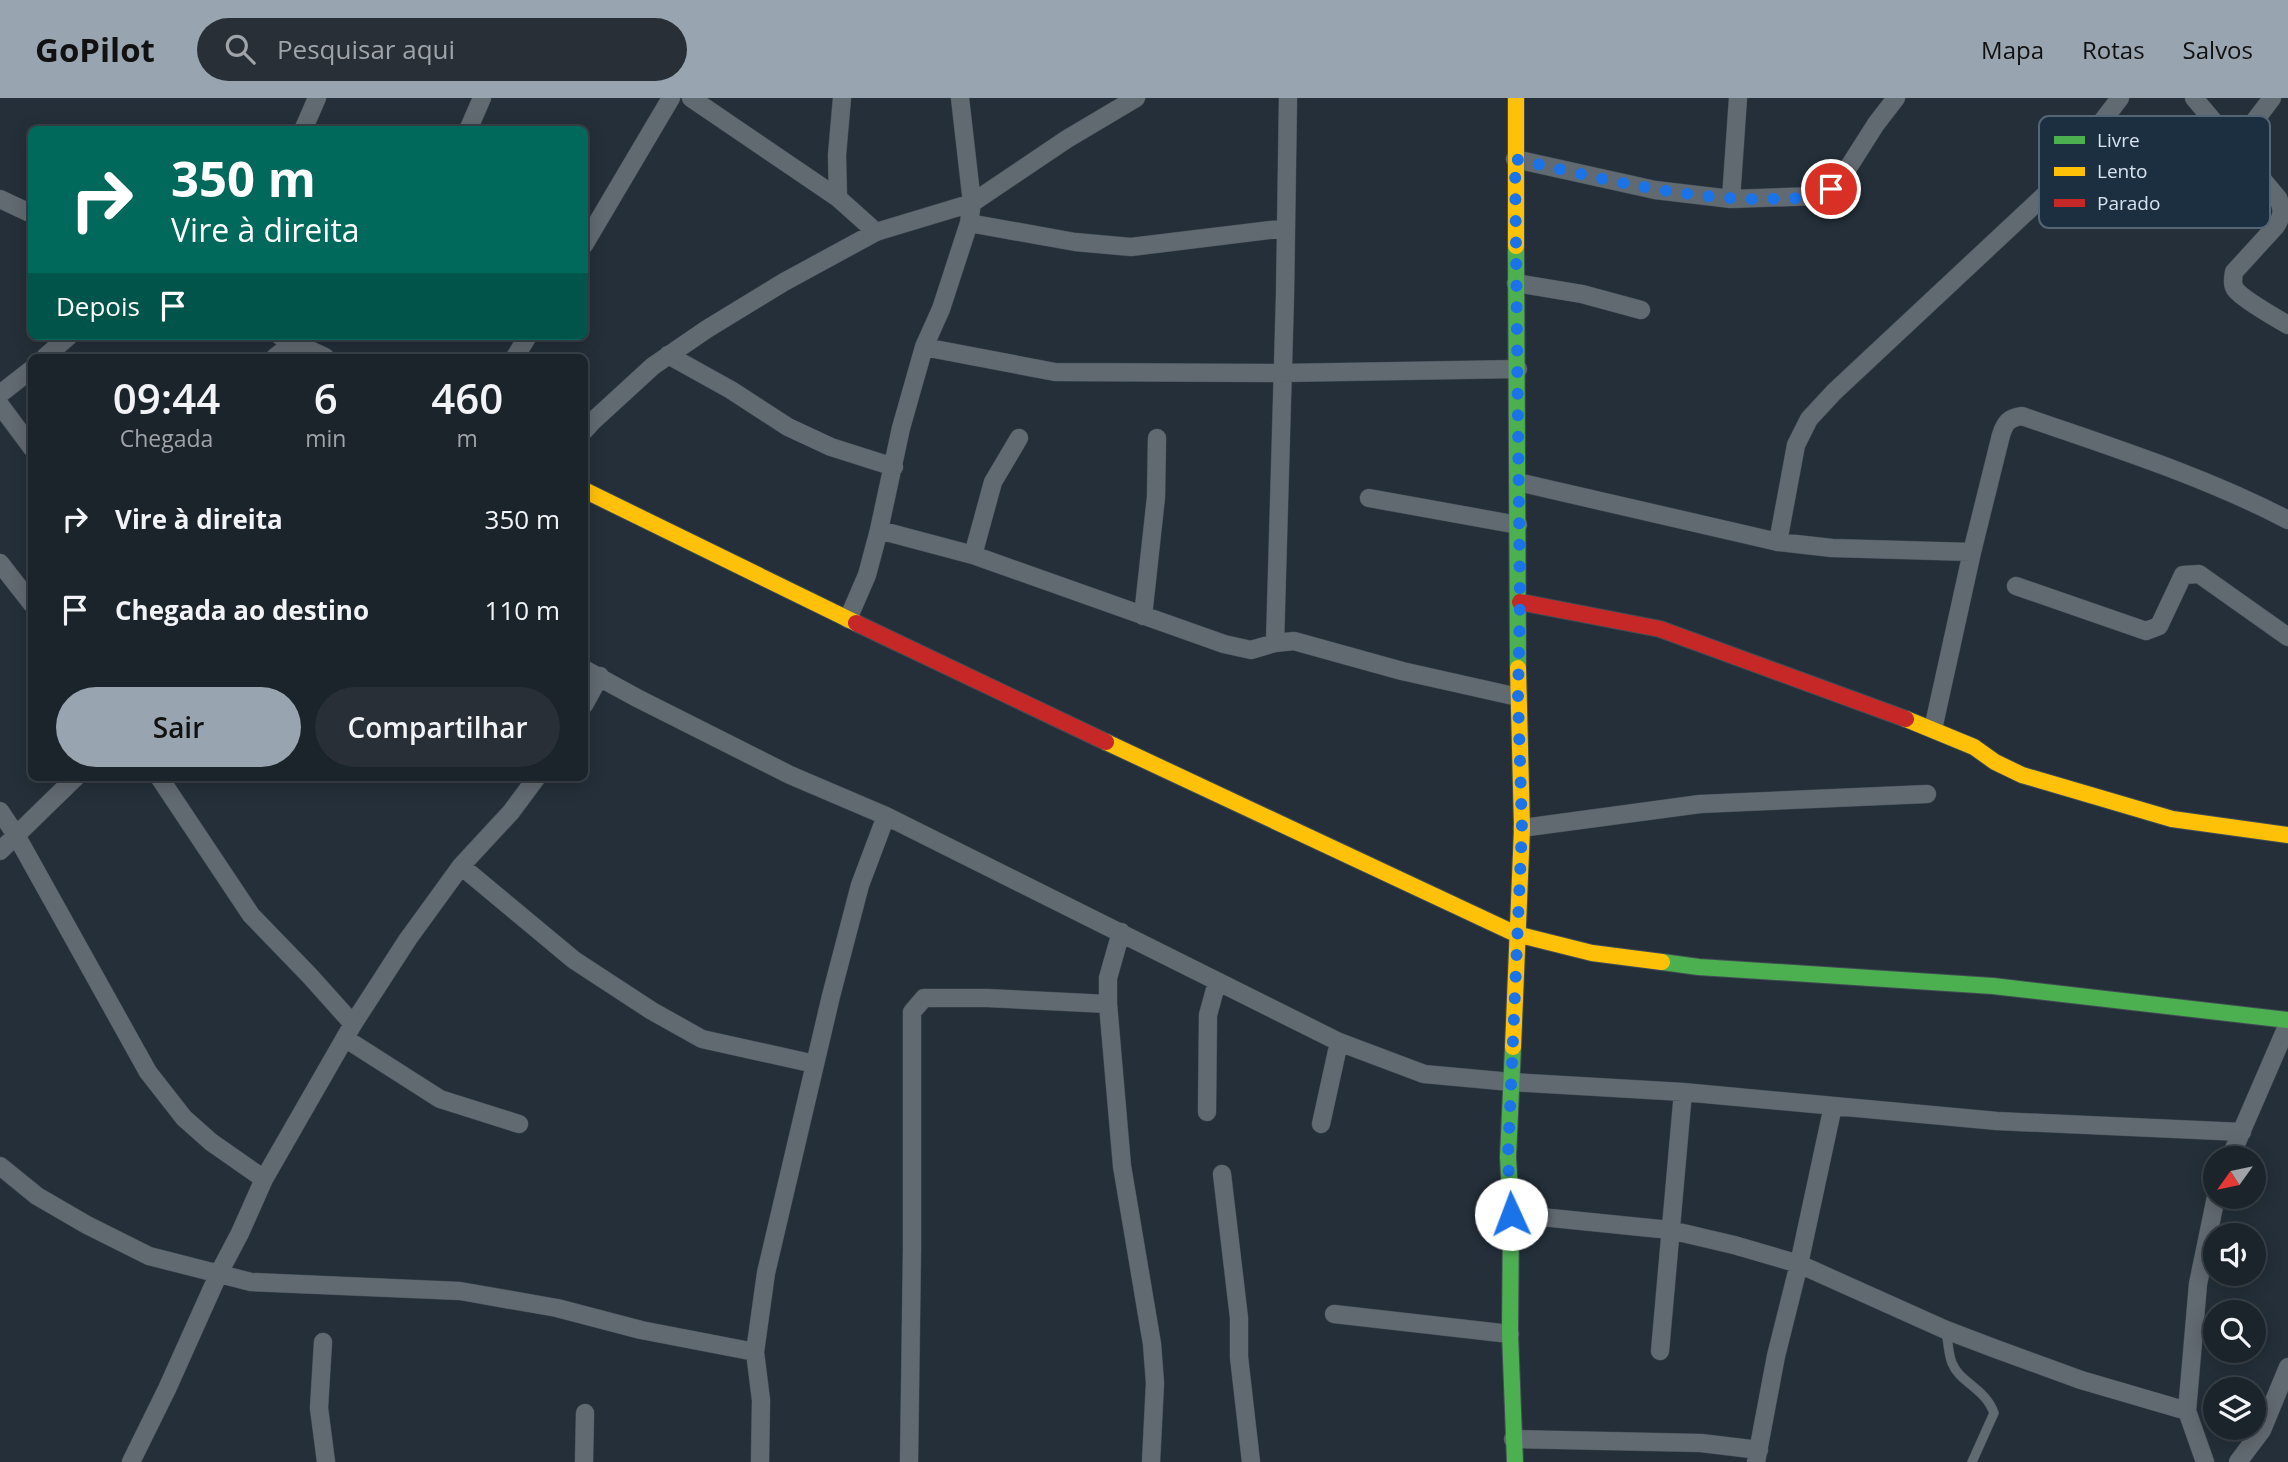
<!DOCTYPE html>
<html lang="pt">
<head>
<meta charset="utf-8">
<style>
	body { margin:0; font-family:"Open Sans",sans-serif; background:#282f37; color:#f1f3f6; height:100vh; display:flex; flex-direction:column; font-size:26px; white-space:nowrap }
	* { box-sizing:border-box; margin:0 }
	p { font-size:23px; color:#a0a4a9 }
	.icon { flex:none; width:38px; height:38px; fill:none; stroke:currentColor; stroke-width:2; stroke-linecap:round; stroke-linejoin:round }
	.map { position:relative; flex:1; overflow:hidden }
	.drawer { position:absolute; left:28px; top:256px; width:560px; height:427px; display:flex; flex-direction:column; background:#1b232b; border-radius:10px; box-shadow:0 4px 18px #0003,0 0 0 2px #394047 }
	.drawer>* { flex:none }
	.top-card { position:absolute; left:28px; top:28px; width:560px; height:214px; border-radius:10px; box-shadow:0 4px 18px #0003,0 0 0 2px #394047; background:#00695c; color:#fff; overflow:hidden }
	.needle { width:46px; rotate:237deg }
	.tools { position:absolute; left:2203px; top:1048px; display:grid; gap:14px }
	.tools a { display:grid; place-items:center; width:63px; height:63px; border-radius:50%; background:#1b232b; box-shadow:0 4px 18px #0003,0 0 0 2px #394047; font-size:35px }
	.pin { position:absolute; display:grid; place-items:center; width:60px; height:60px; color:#fff; margin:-30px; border:4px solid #fff; border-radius:50%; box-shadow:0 2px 7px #0007 }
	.me { position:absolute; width:77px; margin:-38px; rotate:358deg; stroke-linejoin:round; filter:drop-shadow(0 0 5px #0008) }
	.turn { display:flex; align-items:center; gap:24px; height:147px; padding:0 28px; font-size:32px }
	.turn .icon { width:91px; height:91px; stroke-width:2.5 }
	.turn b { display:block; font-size:49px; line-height:60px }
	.then { display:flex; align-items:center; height:66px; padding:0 28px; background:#0003; gap:14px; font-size:26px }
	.eta { display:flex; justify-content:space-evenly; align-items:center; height:119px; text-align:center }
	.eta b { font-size:42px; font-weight:600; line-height:49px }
	.cta { display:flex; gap:14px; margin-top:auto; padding:14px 28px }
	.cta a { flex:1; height:80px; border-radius:42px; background:#98a4af; color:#111; font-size:28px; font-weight:600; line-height:80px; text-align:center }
	.cta a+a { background:#282f37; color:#f1f3f6 }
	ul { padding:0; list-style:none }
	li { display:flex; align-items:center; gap:21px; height:91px; padding:0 28px }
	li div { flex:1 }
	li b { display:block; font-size:26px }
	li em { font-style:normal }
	header { display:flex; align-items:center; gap:42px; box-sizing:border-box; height:98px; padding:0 35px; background:#98a4af; color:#111 }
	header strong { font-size:33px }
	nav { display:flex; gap:38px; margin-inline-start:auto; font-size:24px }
	.search { width:490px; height:63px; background:#282f37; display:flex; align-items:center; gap:18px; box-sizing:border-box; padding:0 24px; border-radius:38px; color:#a0a4a9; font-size:26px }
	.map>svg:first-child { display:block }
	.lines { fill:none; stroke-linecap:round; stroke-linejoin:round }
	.lane-casing { stroke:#424c54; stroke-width:10 }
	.street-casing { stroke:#424c54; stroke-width:19 }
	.fast-casing { stroke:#424c54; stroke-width:18 }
	.slow-casing { stroke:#424c54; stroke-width:18 }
	.jam-casing { stroke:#424c54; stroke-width:18 }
	.lane { stroke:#626a71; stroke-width:9 }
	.street { stroke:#626a71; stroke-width:18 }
	.fast { stroke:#4caf50; stroke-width:16 }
	.slow { stroke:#ffc107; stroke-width:16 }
	.jam { stroke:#c62828; stroke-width:16 }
	.route { stroke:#1a73e8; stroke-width:12; stroke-dasharray:0 21.6 }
	.key { fill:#1c2f41; stroke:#546575; stroke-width:2 }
	.key-label { font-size:19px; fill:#d7e3ee }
</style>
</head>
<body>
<header>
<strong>GoPilot</strong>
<div class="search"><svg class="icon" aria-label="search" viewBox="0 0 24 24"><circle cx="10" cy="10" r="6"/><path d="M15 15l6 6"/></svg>Pesquisar aqui</div>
<nav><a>Mapa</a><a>Rotas</a><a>Salvos</a></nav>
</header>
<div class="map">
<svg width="2288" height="1364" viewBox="0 0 2288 1364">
	<rect width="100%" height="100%" fill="#242f39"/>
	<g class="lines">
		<defs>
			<path id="lane" d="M1946 1232C1948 1242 1948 1255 1952 1265 1960 1285 1985 1290 1994 1315L1972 1364"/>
			<path id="street" d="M691 0 838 100 876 134
				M2194 0 2278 100C2283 112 2283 117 2276 128L2234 174C2233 180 2232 186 2235 191 2242 201 2276 220 2288 227
				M303 32 317 0
				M468 32 482 0
				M2235 49 2272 0
				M1515 61 1655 92 1731 101 1818 98 1831 91 1841 81 1876 26 1896 0
				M838 100 837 57 842 0
				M0 101 32 116
				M1731 101 1738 0
				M969 125 1075 144 1131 149 1286 130
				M584 147 671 0
				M1516 185 1582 196 1641 212
				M280 238 325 259
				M924 249 1055 274 1282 275 1518 271
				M668 257 731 292 788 329 831 349 894 369
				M45 259 69 238
				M275 259 293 245
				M515 259 528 238
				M0 296 32 271
				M0 307 32 350
				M584 333 593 323 653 268 707 231 784 184 876 134 972 105 1067 41 1136 0
				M1518 384 1778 444 1832 450 1972 454
				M1369 400 1518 427
				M879 432 973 457 1224 546 1251 552 1275 545 1294 543 1402 573 1518 599
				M1778 444 1796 347 1809 321 1834 294 2049 93 2120 0
				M973 457 993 384 1019 340
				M0 465 32 506
				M2016 488 2146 533 2159 528 2183 477 2199 476 2288 539
				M1143 518 1156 399 1157 340
				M848 521 867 477 879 432 901 330 924 249 941 211 969 125 972 105 960 0
				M1275 545 1285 198 1288 0
				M584 571 637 600 790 677 886 718 1339 944 1424 976 1511 984 1683 994 1997 1023 2242 1034
				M584 607 600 578
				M1933 631 1972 454 2001 337C2005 325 2008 320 2022 318 2111 349 2204 378 2288 422
				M159 679 251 817 310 878 353 926
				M0 713 16 737 148 974 184 1020 211 1044 264 1081
				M1522 730 1700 706 1927 696
				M0 753 76 679
				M461 768 574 862 652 913 702 941 815 966
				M1121 834 1108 880V906L1122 1068 1152 1246 1155 1285 1151 1364
				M346 941 440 1001 519 1026
				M1207 1014 1208 917 1217 884
				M1321 1026 1339 944
				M2230 1060 2288 926
				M0 1068 37 1098 87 1127 149 1158 251 1184 460 1193 557 1210 641 1232 755 1254
				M1222 1076 1239 1220V1259L1251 1364
				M1511 1116 1670 1132 1734 1147 1799 1166 1946 1232 1996 1251 2081 1282 2187 1313
				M1334 1216 1510 1236
				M323 1244 319 1310 326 1364
				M1660 1253 1683 994
				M1513 1341 1701 1345 1759 1352
				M131 1364 167 1291 219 1175 240 1135 264 1081 353 926 408 841 461 768 511 714 537 679
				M584 1364 585 1315
				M760 1364 761 1302 755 1254 766 1175 831 898 860 787 886 718
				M909 1364 912 1151V914L924 900H987L1108 906
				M1756 1364 1776 1258 1799 1166 1833 1008
				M2205 1364 2187 1313 2198 1186 2216 1099
				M2238 1364 2262 1332 2288 1269"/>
			<path id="fast" d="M1516 148 1518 570
				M1662 864 1699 869 1993 888 2288 922
				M1513 949 1508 1059 1511 1116 1510 1236 1515 1364"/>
			<path id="slow" d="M1516 0V148
				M584 392 856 525
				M1906 621 1974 649 1995 664 2022 677 2172 721 2288 737
				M1106 644 1516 836 1592 855 1662 864
				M1513 949 1522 730 1518 570"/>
			<path id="jam" d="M1520 504 1660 531 1906 621
				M856 525 1106 644"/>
		</defs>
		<!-- lane casing -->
		<use href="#lane" class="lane-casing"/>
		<!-- street casing -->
		<use href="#street" class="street-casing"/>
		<!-- fast casing -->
		<use href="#fast" class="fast-casing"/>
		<!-- slow casing -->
		<use href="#slow" class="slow-casing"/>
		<!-- jam casing -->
		<use href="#jam" class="jam-casing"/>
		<!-- lane -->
		<use href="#lane" class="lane"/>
		<!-- street -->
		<use href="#street" class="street"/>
		<!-- fast -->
		<use href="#fast" class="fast"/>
		<!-- slow -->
		<use href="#slow" class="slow"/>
		<!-- jam -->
		<use href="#jam" class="jam"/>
	</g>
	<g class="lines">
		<!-- route -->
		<path class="route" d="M1511 1116 1508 1059 1522 730 1518 599 1520 504 1515 61C1599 80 1683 102 1769 101 1791 100 1811 102 1831 91"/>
	</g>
	<!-- legend -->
	<rect x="2039" y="18" width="231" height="112" rx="10" class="key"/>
	<rect x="2054" y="38" width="31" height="8" fill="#4caf50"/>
	<rect x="2054" y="69" width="31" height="9" fill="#ffc107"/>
	<rect x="2054" y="101" width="31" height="8" fill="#c62828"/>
	<g class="key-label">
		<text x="2097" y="49">Livre</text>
		<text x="2097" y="80">Lento</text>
		<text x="2097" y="112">Parado</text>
	</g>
</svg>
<div class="tools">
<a><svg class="needle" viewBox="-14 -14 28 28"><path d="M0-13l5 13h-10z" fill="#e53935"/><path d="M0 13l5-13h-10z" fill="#a0a4a9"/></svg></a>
<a><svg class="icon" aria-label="sound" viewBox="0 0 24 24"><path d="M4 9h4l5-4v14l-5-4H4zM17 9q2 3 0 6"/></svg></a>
<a><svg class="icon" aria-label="search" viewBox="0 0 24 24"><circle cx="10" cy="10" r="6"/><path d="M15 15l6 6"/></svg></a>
<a><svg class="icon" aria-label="layers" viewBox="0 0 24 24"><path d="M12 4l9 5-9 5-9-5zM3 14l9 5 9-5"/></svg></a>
</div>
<div class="pin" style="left:1831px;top:91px;background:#d93025"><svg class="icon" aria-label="arrive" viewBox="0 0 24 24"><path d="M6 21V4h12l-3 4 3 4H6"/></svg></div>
<svg class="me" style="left:1511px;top:1116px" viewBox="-20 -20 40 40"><circle r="19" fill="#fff"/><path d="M0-13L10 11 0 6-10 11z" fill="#1a73e8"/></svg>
<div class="top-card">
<div class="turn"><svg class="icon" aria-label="right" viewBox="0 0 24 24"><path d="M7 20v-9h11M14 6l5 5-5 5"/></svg><div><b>350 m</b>Vire à direita</div></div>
<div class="then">Depois<svg class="icon" aria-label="arrive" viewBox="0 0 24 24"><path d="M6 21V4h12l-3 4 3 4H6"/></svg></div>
</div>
<section class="drawer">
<div class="eta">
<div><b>09:44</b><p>Chegada</p></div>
<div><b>6</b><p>min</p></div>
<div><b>460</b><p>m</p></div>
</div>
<ul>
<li><svg class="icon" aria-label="right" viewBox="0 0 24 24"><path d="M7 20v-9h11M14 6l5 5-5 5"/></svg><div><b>Vire à direita</b></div><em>350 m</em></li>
<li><svg class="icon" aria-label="arrive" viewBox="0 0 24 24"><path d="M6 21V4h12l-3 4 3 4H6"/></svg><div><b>Chegada ao destino</b></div><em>110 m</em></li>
</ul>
<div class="cta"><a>Sair</a><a>Compartilhar</a></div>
</section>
</div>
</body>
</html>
